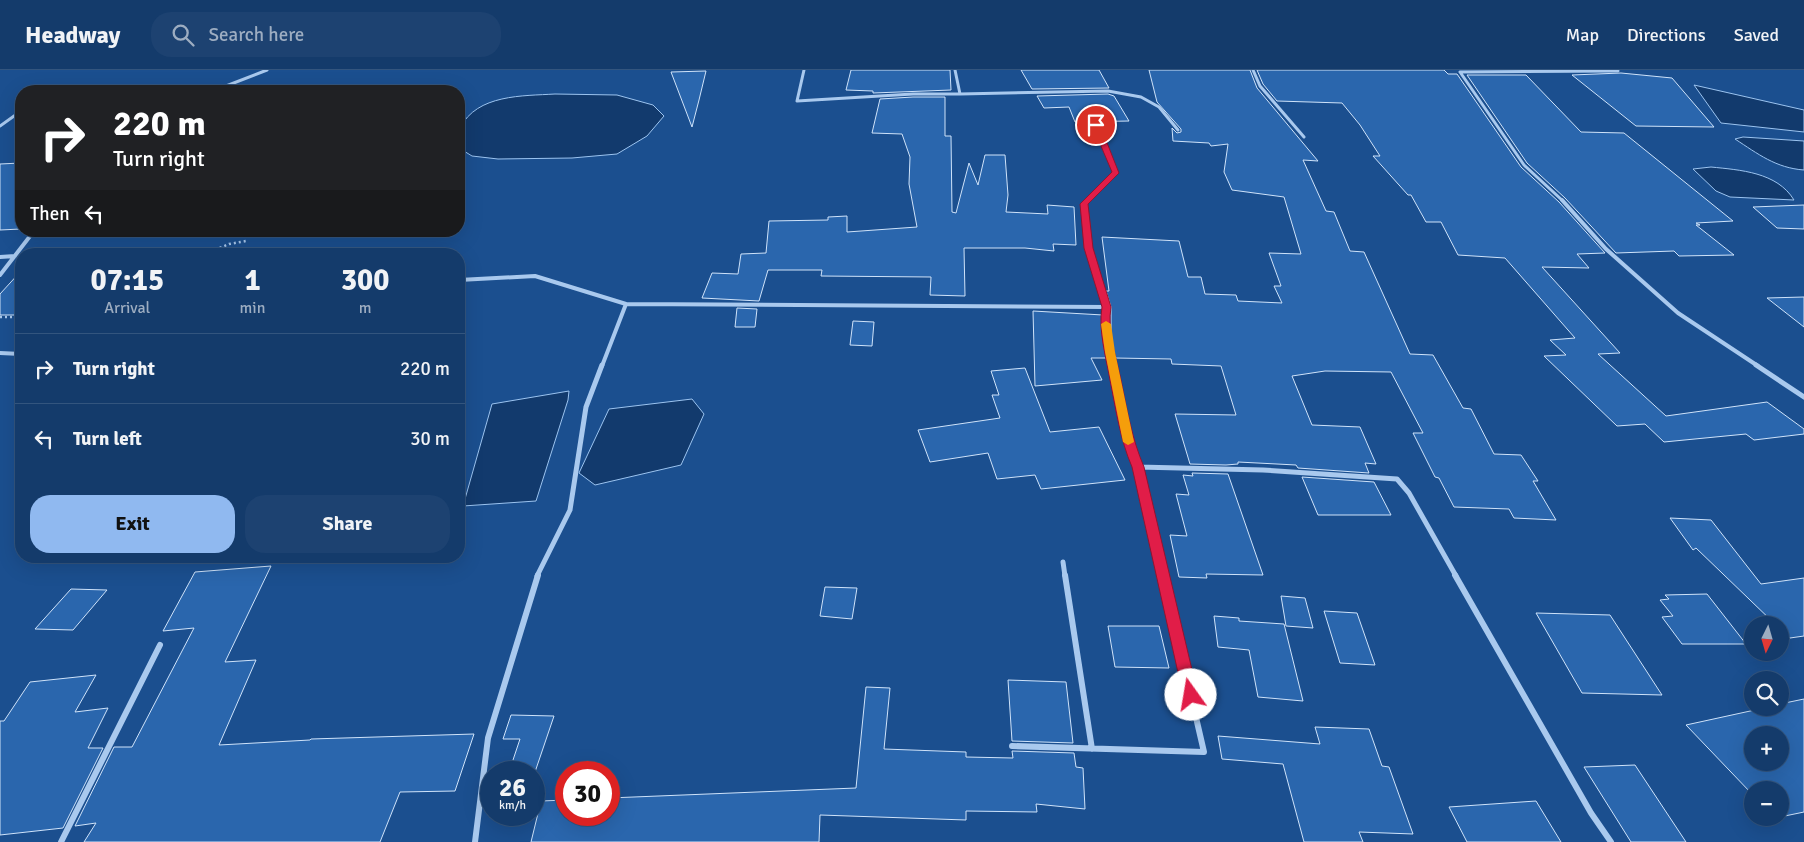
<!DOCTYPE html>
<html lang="en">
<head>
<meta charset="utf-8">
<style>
	body { margin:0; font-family:Signika,sans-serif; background:#1d4271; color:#f1f3f6; height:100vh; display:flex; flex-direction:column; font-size:19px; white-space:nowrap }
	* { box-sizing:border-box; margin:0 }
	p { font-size:16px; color:#9dadc1 }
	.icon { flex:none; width:28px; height:28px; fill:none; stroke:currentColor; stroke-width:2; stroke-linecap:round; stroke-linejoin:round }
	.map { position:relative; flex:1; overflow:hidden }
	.details { position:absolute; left:15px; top:178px; width:450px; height:315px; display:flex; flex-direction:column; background:#143b6b; border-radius:20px; box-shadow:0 5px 20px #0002,0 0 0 1px #33557e }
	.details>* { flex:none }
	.banner { position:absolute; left:15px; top:15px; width:450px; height:152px; border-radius:20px; box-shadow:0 5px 20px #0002,0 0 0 1px #33557e; background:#202124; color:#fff; overflow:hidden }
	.needle { width:32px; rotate:185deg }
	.controls { position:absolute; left:1744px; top:546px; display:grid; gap:10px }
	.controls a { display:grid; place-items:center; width:45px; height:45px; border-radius:50%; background:#143b6b; box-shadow:0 5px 20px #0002,0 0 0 1px #33557e; font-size:25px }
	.speed { position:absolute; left:480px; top:691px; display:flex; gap:10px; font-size:25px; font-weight:700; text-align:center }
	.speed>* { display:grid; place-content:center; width:65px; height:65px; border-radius:50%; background:#143b6b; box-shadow:0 5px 20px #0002,0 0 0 1px #33557e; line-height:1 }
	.speed small { font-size:12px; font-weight:400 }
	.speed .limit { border:8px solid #d22; background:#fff; color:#111 }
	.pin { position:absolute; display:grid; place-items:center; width:42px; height:42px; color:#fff; margin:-21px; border:2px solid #fff; border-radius:50%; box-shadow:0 1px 5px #0007 }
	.me { position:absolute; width:55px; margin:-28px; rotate:347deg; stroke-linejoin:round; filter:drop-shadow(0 0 4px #0008) }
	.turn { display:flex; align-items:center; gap:18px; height:105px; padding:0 15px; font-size:22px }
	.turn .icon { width:65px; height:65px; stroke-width:2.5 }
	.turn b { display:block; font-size:35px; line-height:42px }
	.then { display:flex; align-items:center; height:48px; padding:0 15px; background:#0003; gap:10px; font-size:19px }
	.eta { display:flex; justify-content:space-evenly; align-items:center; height:85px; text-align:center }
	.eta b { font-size:30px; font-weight:700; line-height:35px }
	.primary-button { display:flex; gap:10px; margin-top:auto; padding:10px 15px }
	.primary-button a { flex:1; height:58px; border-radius:20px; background:#90b9f0; color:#111; font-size:20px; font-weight:700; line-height:58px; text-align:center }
	.primary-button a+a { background:#1d4271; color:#f1f3f6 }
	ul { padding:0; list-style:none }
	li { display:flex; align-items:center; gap:15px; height:70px; padding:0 15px; border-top:1px solid #33557e }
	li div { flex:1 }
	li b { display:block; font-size:19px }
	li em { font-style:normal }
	header { display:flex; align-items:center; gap:30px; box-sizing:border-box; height:70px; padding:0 25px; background:#143b6b; border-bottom:1px solid #33557e }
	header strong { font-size:24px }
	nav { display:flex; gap:28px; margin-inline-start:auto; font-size:18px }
	.search { width:350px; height:45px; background:#1d4271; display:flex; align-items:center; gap:12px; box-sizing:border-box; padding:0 18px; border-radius:20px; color:#9dadc1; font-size:19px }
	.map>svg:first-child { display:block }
	.water { fill:#123a6d; stroke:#9cc4f0 }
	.building { fill:#2a66ad; stroke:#cfe3fa; fill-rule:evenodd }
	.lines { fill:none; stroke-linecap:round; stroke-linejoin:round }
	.path { stroke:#a9c9ee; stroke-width:2.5; stroke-dasharray:2 3; stroke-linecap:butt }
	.minor-far3 { stroke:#a9c9ee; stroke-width:3 }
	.minor-far2 { stroke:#a9c9ee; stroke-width:4 }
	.minor-far1 { stroke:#a9c9ee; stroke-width:5 }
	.minor { stroke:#a9c9ee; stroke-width:6 }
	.route { fill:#e11d48; stroke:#92132f }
	.slow { fill:#f59e0b }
</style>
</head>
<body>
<header>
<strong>Headway</strong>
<div class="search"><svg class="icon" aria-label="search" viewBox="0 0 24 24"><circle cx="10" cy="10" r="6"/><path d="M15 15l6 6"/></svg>Search here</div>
<nav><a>Map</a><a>Directions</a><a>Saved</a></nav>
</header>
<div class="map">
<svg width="1804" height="772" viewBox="0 0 1804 772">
	<rect width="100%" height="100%" fill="#1b4f8f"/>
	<!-- water -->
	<path class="water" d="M1694 15 1804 40V62L1721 53Z
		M555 24 617 25 653 35 664 46 647 66 617 84 572 88 498 89 472 86 459 78C459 72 457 63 460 58 477 24 523 26 555 24Z
		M1743 67 1804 71V100C1776 98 1758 84 1735 69Z
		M1711 97C1740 100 1777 102 1794 130L1730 127 1716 121 1693 99Z
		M569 321 568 330 536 431 463 436 492 334Z
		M692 329 704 344 681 395 595 415 579 403 609 339Z"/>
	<!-- building -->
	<path class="building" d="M851 0H950L951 20 873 23V21L846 20Z
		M1021 0H1099L1109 18 1032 19Z
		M1149 0H1250L1257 18 1318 91 1303 90 1326 141 1334 142 1350 181 1364 182 1410 284 1433 285 1463 338 1471 339 1494 384 1521 385 1538 411H1533L1556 450 1514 448 1509 439 1454 437 1439 408 1435 407 1413 363H1423L1391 302 1325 301 1292 306 1312 355 1360 357 1376 394 1365 393 1369 403 1298 398 1296 395 1238 392V394L1226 395 1190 394 1175 344 1236 345 1221 296 1172 294 1171 289 1115 288 1111 266V237L1106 221H1109L1102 167 1179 171 1188 207H1201L1205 224 1236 225 1238 231 1282 233 1274 216H1281L1269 183 1301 184 1284 127 1232 120 1224 102 1228 74 1211 76 1209 73 1173 71 1172 58 1177 63 1181 62V59L1157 32Z
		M1257 0H1444L1448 4H1457L1521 97 1559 132 1605 183 1577 184 1589 198 1542 197 1620 283 1598 284 1666 346 1767 332 1804 359V364L1754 370 1746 364 1664 372 1645 354 1617 356 1544 286 1566 285 1550 270 1575 268 1505 188 1458 185 1441 152H1426L1411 125H1408L1373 86H1380L1360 55 1342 33 1277 31 1263 14Z
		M706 1 699 30 692 57 671 2Z
		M1621 3 1672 8 1714 57 1636 56 1572 5Z
		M1467 5H1526L1581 62 1624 63 1733 151 1696 153 1700 155H1696L1734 185 1679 186 1674 181 1616 183 1565 128 1527 93Z
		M1108 24 1114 26 1129 51 1075 52 1069 37 1044 38 1037 26Z
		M913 27H945V66H951L952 142 956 143 969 93 978 115 985 85H1005L1008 125 1006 142 1048 144 1047 135 1074 137 1076 175 1053 174 1054 181 1025 178H964L965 226 930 225 931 207 821 206 822 200H768L759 231 702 228 712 203 738 204 741 184 766 183 769 151 828 150V147L847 146V162L917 157 909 114 910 87 902 64 872 63 880 29Z
		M21 93V159L0 160V94Z
		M1804 135V159L1777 158 1753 137Z
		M21 201V245H0V224Z
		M1804 227V257L1767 228Z
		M737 238 757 239 755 257H735Z
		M1033 241 1103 245V266L1108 288H1091L1102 310 1035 316Z
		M853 251 874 252 872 276 850 275Z
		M1025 298 1050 362 1099 357 1125 410 1041 419 1035 405 997 409 988 383 930 392 918 360 1000 348 992 325H999L991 301Z
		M1192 403 1228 404 1263 505 1206 504 1207 508 1179 507 1170 465 1187 466 1176 424 1189 425 1183 405 1193 406Z
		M1302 407 1374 412 1391 445H1318Z
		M1670 448 1711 450 1761 514 1804 508V566L1790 568 1780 558V555H1776L1696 478 1693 480Z
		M271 496 225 592 256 590 219 675 310 670 311 669 474 664 455 721 400 722 380 772H84L96 753 75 756 114 677H132L194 558 163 561 195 502Z
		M825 517 857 518 852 549 820 546Z
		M71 519 107 520 73 560 35 559Z
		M1707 524 1746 574H1682L1662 547 1673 546 1660 530 1669 529 1665 525Z
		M1281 526 1305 528 1313 558 1286 556Z
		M1324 541 1357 543 1375 595 1340 593Z
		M1536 543 1610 545 1662 625 1582 623Z
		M1214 546 1239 548V551L1284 554 1303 631 1258 627 1249 580 1218 577Z
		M1108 556H1159L1169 598 1115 597Z
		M96 605 75 642 108 638 88 678H103L63 758 0 765V651H4L30 612Z
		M1008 610 1066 612 1073 673 1012 671Z
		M866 617 890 618 884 679 966 682V687L1013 688 1012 681 1074 683 1076 697 1083 698 1085 739 1036 734 1037 742 966 741V750L820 745 819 772H531L541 731 566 730V745H609V728L856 718Z
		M1804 629V742L1780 747V720H1752V724L1686 655 1764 638H1780V634ZM1752 665H1780V692H1752Z
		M511 645 554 646 535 702H509L520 669H503Z
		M1315 657 1369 659 1382 696 1389 697 1413 764 1359 762 1363 772H1304L1283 694 1222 689 1218 666 1320 674Z
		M1635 695 1686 772H1631L1584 697Z
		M1536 731 1561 772H1467L1449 737Z"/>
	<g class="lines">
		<!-- path -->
		<path class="path" d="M206 184 229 174 246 171
			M0 247H21"/>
		<!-- minor-far3 -->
		<path class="minor-far3" d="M804 0 797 31 913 24H960L955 0
			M1253 0 1260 16 1304 67
			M213 21 267 0
			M960 24 1108 21 1141 27 1159 37 1178 60
			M0 56 21 41
			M1087 131 1116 103 1096 55
			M1563 131 1524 95 1460 2 1618 1"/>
		<!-- minor-far2 -->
		<path class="minor-far2" d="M1089 130 1084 134 1089 178 1107 237V266L1113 296
			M1562 130 1606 179 1678 243 1758 296
			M0 187 15 186
			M0 205 34 161
			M459 210 535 206 626 234
			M0 283 21 284
			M602 296 626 234 1107 237"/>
		<!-- minor-far1 -->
		<path class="minor-far1" d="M1112 295 1128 366 1138 397 1263 400 1397 409 1409 423 1456 506
			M1756 295 1804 327
			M1138 397 1163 506
			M1063 492 1065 506
			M537 506 570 440 586 337 602 295"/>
		<!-- minor -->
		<path class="minor" d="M1065 505 1092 679
			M1455 505 1591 743 1611 772
			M1012 676 1204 682 1163 505
			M61 772 160 575
			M475 772 488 668 538 505"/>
	</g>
	<!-- route -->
	<path class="route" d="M1096 53 1100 55 1119 103 1088 134 1093 178 1111 237C1107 260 1116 287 1121 310 1127 340 1132 369 1144 397L1198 625 1196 629 1191 631 1186 629 1183 625 1132 397C1120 369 1116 340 1110 310 1106 287 1098 260 1102 237L1084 178 1080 134 1112 102 1092 55Z"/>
	<!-- slow -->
	<path class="slow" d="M1106 251 1111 254 1115 282 1134 372 1128 375 1123 372 1105 282 1101 254Z"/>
</svg>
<div class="controls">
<a><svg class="needle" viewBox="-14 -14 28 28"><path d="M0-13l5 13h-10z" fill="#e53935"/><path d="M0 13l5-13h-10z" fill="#9dadc1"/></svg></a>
<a><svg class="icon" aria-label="search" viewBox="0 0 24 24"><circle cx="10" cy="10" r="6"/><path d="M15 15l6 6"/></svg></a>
<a>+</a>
<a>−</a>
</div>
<div class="speed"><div>26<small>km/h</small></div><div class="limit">30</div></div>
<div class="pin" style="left:1096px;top:55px;background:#d93025"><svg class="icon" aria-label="arrive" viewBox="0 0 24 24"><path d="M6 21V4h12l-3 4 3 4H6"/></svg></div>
<svg class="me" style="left:1191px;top:625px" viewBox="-20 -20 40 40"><circle r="19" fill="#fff"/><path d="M0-13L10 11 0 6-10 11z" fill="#e11d48"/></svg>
<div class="banner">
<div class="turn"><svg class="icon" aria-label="right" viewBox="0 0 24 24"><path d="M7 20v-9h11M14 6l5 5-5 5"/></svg><div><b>220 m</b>Turn right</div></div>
<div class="then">Then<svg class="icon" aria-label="left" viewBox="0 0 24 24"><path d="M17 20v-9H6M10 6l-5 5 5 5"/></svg></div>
</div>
<section class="details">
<div class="eta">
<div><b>07:15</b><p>Arrival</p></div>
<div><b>1</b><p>min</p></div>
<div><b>300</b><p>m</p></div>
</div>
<ul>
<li><svg class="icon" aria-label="right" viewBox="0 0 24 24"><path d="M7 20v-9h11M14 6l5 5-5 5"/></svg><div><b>Turn right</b></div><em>220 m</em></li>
<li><svg class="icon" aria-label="left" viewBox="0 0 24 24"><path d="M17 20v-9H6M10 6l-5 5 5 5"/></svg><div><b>Turn left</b></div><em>30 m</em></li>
</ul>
<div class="primary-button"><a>Exit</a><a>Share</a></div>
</section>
</div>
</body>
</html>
